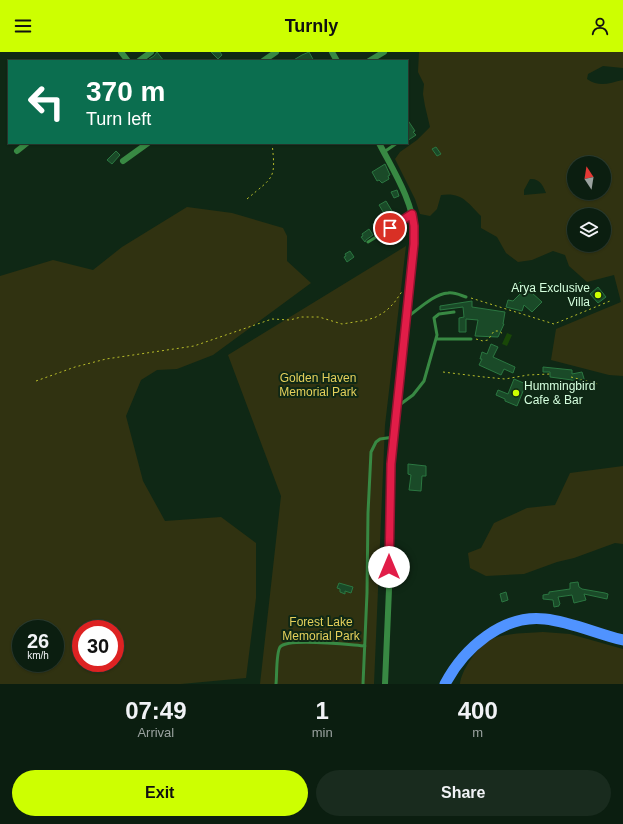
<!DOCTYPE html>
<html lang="en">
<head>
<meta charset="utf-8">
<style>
	body { margin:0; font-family:Arial,sans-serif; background:#192b1e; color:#f1f3f6; height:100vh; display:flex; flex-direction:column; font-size:15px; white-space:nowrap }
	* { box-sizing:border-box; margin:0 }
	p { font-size:13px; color:#9aa29f }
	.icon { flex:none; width:22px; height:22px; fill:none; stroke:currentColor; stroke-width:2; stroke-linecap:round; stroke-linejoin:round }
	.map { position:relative; height:632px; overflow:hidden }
	.drawer { display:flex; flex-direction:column; background:#0b1e10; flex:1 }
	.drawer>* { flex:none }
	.hud { position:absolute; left:8px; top:8px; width:400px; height:84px; border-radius:0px; box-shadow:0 1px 3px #0004,0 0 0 1px #2b3c30; background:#0b6e4f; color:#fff; overflow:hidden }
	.needle { width:26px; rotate:348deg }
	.tools { position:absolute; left:567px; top:104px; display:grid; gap:8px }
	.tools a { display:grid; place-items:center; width:44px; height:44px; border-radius:50%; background:#0b1e10; box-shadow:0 1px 3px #0004,0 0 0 1px #2b3c30; font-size:20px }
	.speed { position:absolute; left:12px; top:568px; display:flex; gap:8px; font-size:20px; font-weight:700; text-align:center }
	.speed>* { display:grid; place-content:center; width:52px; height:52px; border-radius:50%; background:#0b1e10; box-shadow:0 1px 3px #0004,0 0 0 1px #2b3c30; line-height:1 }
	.speed small { font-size:10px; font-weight:400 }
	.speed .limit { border:6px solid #d22; background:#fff; color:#111 }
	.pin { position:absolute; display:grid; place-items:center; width:34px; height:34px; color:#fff; margin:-17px; border:2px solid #fff; border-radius:50%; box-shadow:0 1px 4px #0007 }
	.me { position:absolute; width:44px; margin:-22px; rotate:0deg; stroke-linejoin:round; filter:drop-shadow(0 0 3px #0008) }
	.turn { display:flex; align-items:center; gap:14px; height:84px; padding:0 12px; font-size:18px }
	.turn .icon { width:52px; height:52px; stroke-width:2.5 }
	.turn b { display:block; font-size:28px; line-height:34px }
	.eta { display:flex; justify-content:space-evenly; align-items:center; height:68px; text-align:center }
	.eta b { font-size:24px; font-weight:700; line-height:28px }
	.primary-button { display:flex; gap:8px; margin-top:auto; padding:8px 12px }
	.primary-button a { flex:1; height:46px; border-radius:24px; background:#cdff01; color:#111; font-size:16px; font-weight:700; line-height:46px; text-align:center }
	.primary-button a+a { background:#192b1e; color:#f1f3f6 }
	header { display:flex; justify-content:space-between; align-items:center; height:52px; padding:0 12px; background:#cdff01; color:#111; font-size:18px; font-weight:700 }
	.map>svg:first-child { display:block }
	.green { fill:#303211; fill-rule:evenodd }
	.water { fill:#194708 }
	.building { fill:#1a4a28; stroke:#2b7741 }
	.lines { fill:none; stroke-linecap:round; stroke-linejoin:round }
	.path { stroke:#b9be2a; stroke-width:1; stroke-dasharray:2 3; stroke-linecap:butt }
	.lane { stroke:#388943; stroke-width:3 }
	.street { stroke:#388943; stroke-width:6 }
	.highway { stroke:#5093ff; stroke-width:11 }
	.route-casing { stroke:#92132f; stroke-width:10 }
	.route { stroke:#e11d48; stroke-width:7 }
	.poi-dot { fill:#cdff01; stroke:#0f2815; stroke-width:1.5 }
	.labels { text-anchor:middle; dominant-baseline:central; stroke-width:4; stroke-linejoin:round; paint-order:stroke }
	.poi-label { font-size:12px; fill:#d5ffde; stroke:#0f2815; text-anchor:end }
	.park-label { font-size:12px; fill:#e5d05b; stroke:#0f2815 }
</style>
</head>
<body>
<header><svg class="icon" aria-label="menu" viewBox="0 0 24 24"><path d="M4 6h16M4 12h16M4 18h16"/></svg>Turnly<svg class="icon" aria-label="person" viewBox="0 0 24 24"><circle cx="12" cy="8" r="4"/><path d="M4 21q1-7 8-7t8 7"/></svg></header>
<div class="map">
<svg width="623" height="632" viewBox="0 0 623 632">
	<rect width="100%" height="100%" fill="#0f2815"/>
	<!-- green -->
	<path class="green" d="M419 0H623V16L603 14 588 22 587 27C600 36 609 31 623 28V324L609 323 551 308 556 277 621 250 614 223 587 230 569 214 565 203 553 199 532 208 518 210 506 201 497 185 481 176V164C467 150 462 140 441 143L437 157 430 164 420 162 415 147 395 107 400 100 417 88 430 75 425 54 423 42 424 32 418 20ZM574 111H604V141H574ZM530 127C539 126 543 133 546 141L524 143V138ZM574 163H604V193H574Z
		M187 155 232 161 283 176 287 184V209L311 231 213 303 177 317 157 318 141 328 126 364 143 429 165 469 221 465 256 491V546L246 626 181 632H0V224L53 208 93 218 122 195ZM21 577H55V611H21ZM81 577H115V611H81Z
		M406 194 385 373 374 632H260L281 444 228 303Z
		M623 414V492L615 491 574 506 557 510 524 522 486 524 470 516 468 501 481 496 494 471 527 456 555 453 570 421Z
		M543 580 570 582 623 597V632H460C461 619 478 593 491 587 506 581 527 581 543 580Z"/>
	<!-- water -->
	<path class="water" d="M507 281 512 283 507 294 502 292Z"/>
	<!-- building -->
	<path class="building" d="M157 0 164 9H146L154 4Z
		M211 0H220L222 3 218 7Z
		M309 0 314 9H292L302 3Z
		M407 67 415 79 413 80 416 83 407 89Z
		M436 95 441 102 437 104 432 97Z
		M116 99 120 103 112 112 107 108Z
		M385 112 390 123 388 124 389 127 382 131 379 128 377 129 372 120Z
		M397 138 399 144 394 146 391 140Z
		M386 149 395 164 388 168 379 153Z
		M383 167 386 172 376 178 373 172Z
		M369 177 373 183 366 188 365 190 361 185 363 184 362 182Z
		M350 199 354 205 347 210 344 205 346 204 345 202Z
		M520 230 542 250 532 260 524 253 522 259 506 255 508 248 513 249 521 241 515 235Z
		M598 235 606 245 598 251 590 242Z
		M472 249V255L505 260 503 272H504L498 285 475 284 478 268 466 267V280H459V266L464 265 463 255 440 258V254Z
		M491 292 498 295 493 305 515 315 513 321 504 317 501 323 479 313 482 307H480L482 300 487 302Z
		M543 315 572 318V322L582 320 585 330 573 333 572 328 550 325V320H543Z
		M514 327 526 332 517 354 505 349V347L496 343 498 338 508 342Z
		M408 412 426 414V424H422L421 439 409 438 411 423 408 422Z
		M578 530 579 535 582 537 605 541 608 542 607 547 584 542 586 548 574 551 572 543 558 545 560 552 559 553V554L554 555 553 548 543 547V543L549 542V540L570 537V531Z
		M339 531 353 535 351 541 345 539V542L340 540V537L337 536Z
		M506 540 508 548 502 550 500 542Z"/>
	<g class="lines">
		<!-- path -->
		<path class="path" d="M247 147C274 124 276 128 272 91
			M471 246 554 272 610 249
			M476 287 483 289 488 288 494 279H499L503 282
			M443 320 484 325 505 327 528 323 550 322
			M571 325 598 332
			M36 329 75 315 106 307 194 294 272 267 290 268 301 265H319L342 272 367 268 376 265 386 259 394 251 403 238"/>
		<!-- lane -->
		<path class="lane" d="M384 100 397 91
			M368 190 412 163
			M406 266C418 258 433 242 448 241 454 240 460 243 466 245
			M436 287H471
			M398 354 413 343 424 329 437 283 434 266 439 262 454 260
			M276 632C277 624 276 601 280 595 288 585 350 593 365 594
			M363 632 367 541 368 461 371 400 376 390 380 387 394 385"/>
		<!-- street -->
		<path class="street" d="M121 0 128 9
			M332 0 337 9
			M139 9 151 0
			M263 9 276 0
			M369 9 384 0
			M379 91C394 120 413 149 415 182L391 413 390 445 389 537 385 632
			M17 99 27 91
			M123 109 148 91"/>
		<!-- highway -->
		<path class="highway" d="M445 632C464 596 503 562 545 567 572 570 597 582 623 588"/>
	</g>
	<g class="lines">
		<defs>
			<path id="route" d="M389 515 391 412 414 192V174L412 162 390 176"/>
		</defs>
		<!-- route casing -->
		<use href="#route" class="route-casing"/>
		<!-- route -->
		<use href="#route" class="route"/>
	</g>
	<!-- markers -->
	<g class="poi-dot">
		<circle cx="598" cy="243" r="4"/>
		<circle cx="516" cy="341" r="4"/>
	</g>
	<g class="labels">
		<!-- poi labels -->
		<g class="poi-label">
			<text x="590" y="236">Arya Exclusive<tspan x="590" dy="14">Villa</tspan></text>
			<text x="524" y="334" text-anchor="start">Hummingbird<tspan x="524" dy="14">Cafe &amp; Bar</tspan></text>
		</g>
		<!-- park labels -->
		<g class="park-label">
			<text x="318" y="326">Golden Haven<tspan x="318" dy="14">Memorial Park</tspan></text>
			<text x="321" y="570">Forest Lake<tspan x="321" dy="14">Memorial Park</tspan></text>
		</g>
	</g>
</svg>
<div class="tools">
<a><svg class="needle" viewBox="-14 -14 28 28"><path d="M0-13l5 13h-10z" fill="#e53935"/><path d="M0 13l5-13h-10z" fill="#9aa29f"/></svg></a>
<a><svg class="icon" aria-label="layers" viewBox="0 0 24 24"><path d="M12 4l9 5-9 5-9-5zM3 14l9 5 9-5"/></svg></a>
</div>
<div class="speed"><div>26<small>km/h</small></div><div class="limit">30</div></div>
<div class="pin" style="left:390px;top:176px;background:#d93025"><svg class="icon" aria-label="arrive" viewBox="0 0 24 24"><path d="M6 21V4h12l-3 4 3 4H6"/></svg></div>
<svg class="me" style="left:389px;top:515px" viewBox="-20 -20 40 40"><circle r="19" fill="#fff"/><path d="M0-13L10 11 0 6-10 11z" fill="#e11d48"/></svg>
<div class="hud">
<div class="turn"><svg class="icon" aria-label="left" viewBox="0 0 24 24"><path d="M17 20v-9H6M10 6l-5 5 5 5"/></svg><div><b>370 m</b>Turn left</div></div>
</div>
</div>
<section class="drawer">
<div class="eta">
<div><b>07:49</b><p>Arrival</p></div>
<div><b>1</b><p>min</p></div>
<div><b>400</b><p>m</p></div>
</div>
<div class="primary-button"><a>Exit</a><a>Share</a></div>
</section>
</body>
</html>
